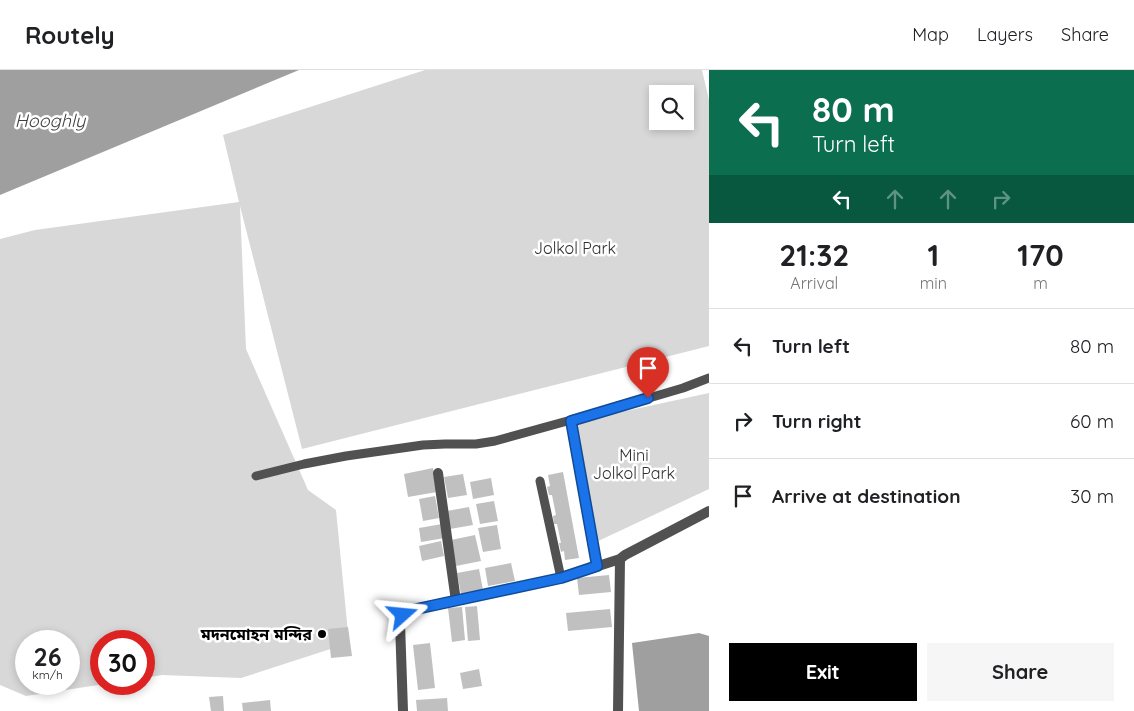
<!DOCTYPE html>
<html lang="en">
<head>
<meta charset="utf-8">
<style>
	body { margin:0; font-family:Quicksand,"Noto Sans Bengali",sans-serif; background:#f6f6f6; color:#202124; height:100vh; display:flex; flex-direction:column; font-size:19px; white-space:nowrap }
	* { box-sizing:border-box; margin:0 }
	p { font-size:16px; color:#757577 }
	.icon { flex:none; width:28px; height:28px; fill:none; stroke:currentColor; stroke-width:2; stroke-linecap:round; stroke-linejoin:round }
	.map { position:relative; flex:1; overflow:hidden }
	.sheet { display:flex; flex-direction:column; background:#fff; width:425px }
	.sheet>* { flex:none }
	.banner { background:#0b6e4f; color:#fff; overflow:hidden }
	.buttons { position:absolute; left:649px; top:15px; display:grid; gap:10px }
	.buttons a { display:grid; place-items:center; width:45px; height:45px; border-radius:0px; background:#fff; box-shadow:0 2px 8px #0003; font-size:25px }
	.speed { position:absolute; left:15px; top:560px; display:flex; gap:10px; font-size:25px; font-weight:700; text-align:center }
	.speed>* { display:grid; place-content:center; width:65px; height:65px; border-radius:50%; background:#fff; box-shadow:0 2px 8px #0003; line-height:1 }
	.speed small { font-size:12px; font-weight:400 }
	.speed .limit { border:8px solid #d22; background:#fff; color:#111 }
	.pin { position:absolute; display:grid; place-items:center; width:42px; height:42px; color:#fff; margin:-51px -21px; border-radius:50% 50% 50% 0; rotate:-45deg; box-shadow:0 0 5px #0007 }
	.pin .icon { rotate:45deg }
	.me { position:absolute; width:55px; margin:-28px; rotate:72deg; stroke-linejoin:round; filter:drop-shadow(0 0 4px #0008) }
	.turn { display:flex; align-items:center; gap:18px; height:105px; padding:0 20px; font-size:22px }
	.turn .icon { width:65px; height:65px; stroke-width:2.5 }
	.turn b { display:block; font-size:35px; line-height:42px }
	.lanes { display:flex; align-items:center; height:48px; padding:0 20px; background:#0003; justify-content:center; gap:25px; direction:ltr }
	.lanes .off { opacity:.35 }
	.eta { display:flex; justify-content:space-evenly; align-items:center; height:85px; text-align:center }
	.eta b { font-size:30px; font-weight:800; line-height:35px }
	.primary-button { display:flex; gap:10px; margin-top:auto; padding:10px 20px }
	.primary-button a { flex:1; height:58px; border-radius:0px; background:#000; color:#fff; font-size:20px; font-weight:800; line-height:58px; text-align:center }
	.primary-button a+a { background:#f6f6f6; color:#202124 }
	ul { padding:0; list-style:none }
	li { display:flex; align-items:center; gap:15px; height:75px; padding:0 20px; border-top:1px solid #e0e0e0 }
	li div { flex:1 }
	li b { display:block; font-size:19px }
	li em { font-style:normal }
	header { display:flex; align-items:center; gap:30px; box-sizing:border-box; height:70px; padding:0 25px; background:#fff; border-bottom:1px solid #e0e0e0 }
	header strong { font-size:24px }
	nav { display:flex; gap:28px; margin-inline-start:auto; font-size:18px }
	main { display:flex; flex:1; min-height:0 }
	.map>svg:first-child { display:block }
	.green { fill:#d8d8d8; fill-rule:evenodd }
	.water { fill:#9f9f9f }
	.building { fill:#c0c0c0 }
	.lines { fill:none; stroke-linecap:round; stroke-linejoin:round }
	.service { stroke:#515151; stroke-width:9 }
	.minor { stroke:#515151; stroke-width:10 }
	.route-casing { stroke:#114b97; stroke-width:12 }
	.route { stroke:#1a73e8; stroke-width:9 }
	.poi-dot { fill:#000; stroke:#fff; stroke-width:2 }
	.labels { text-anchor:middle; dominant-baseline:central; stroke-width:5; stroke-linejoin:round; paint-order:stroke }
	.park-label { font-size:16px; fill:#2f2f2f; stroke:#fff }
	.poi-label { font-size:16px; font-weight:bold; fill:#000; stroke:#fff; text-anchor:end }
	.water-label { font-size:18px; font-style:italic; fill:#404040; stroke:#fff }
</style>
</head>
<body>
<header>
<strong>Routely</strong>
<nav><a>Map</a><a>Layers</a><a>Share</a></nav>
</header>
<main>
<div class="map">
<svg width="709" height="641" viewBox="0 0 709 641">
	<rect width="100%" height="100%" fill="#fff"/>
	<!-- green -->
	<path class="green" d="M425 0H702L709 30V276L302 379 240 136 246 279 308 420 336 440 349 573 241 608 162 605 144 608V571H101V614H105L26 626 0 615V169L35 160 239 132 223 65ZM658 24H685V51H658ZM26 571H69V614H26Z
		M709 323V419L594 473 566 354Z"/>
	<!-- water -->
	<path class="water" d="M0 0H299L0 125Z
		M699 563 709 566V641H639L632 573Z"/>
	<!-- building -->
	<path class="building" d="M433 398 437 422 408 427 404 404Z
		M563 402 579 488 565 490 564 481 561 482 559 473H561L557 454H554L553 446 556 445 552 425H549L547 417 550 416 548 405Z
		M463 404 467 425 448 428 444 407Z
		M491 408 494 425 473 429 470 412Z
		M435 426 439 448 423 451 419 429Z
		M494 431 498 451 480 454 476 434Z
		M469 437 473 455 450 459 447 441Z
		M442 454 445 468 421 472 419 458Z
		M497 455 501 479 483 482 478 458Z
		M475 465 481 491 456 496 451 470Z
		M441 471 444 486 422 491 419 476Z
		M511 493 515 511 488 516 485 498Z
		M479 499 483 520 461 524 457 503Z
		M609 505 611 522 579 525 577 508Z
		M477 536 480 570 468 571 465 537Z
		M462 537 465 570 452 572 448 538Z
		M610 539 612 557 568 561 566 543Z
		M348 557 352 586 331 588 328 559Z
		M430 573 435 618 418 620 413 575Z
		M479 599 482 616 463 619 460 603Z
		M223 626 224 641H211L209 627Z
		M447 628 448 641H417L416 630Z
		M270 630 271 641H243L242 633Z"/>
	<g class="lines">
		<!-- service -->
		<path class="service" d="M571 351 683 318 709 308
			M256 406 304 394 346 386 423 375 445 374H476L495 371 571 350 597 496
			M540 411 561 508"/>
		<!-- minor -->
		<path class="minor" d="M438 403 456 531
			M403 641 400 553 403 545 412 540 561 508 620 489
			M618 641 620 489 625 485 709 441"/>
	</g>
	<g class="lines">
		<defs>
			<path id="route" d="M403 545 412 540 561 508 597 496 571 351 648 328"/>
		</defs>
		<!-- route casing -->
		<use href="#route" class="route-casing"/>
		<!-- route -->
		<use href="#route" class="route"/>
	</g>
	<!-- markers -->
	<circle class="poi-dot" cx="322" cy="564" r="5"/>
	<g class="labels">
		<!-- park labels -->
		<g class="park-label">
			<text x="575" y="178">Jolkol Park</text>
			<text x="634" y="385">Mini<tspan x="634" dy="18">Jolkol Park</tspan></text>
		</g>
		<!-- poi labels -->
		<g class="poi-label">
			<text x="312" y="564">মদনমোহন মন্দির</text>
		</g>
		<!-- water labels -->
		<g class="water-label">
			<text x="50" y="50">Hooghly</text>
		</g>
	</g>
</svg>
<div class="buttons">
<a><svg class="icon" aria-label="search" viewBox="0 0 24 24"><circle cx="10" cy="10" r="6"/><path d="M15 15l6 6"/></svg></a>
</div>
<div class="speed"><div>26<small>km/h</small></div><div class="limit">30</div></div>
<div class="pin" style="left:648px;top:328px;background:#d93025"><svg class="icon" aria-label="arrive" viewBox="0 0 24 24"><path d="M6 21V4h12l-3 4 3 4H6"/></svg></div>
<svg class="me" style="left:403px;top:545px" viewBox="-20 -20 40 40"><path d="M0-17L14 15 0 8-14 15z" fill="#1a73e8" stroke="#fff" stroke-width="4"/></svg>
</div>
<section class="sheet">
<div class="banner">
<div class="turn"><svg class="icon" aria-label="left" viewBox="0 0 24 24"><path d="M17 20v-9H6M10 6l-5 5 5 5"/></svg><div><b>80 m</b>Turn left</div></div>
<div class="lanes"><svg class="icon" aria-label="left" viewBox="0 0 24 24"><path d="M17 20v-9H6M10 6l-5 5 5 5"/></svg><svg class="icon off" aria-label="ahead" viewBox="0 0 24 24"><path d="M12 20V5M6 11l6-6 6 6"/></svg><svg class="icon off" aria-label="ahead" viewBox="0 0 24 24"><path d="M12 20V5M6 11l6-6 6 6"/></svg><svg class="icon off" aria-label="right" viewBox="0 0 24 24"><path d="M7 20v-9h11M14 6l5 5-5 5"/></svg></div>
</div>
<div class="eta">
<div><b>21:32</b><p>Arrival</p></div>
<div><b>1</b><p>min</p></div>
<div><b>170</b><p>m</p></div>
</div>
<ul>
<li><svg class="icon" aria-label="left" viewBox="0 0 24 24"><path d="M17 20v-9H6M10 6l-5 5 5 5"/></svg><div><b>Turn left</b></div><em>80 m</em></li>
<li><svg class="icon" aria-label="right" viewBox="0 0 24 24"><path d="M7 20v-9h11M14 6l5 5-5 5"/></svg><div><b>Turn right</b></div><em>60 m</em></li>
<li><svg class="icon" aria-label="arrive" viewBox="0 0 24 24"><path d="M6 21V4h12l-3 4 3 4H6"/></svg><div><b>Arrive at destination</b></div><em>30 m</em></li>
</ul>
<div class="primary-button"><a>Exit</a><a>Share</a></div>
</section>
</main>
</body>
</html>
